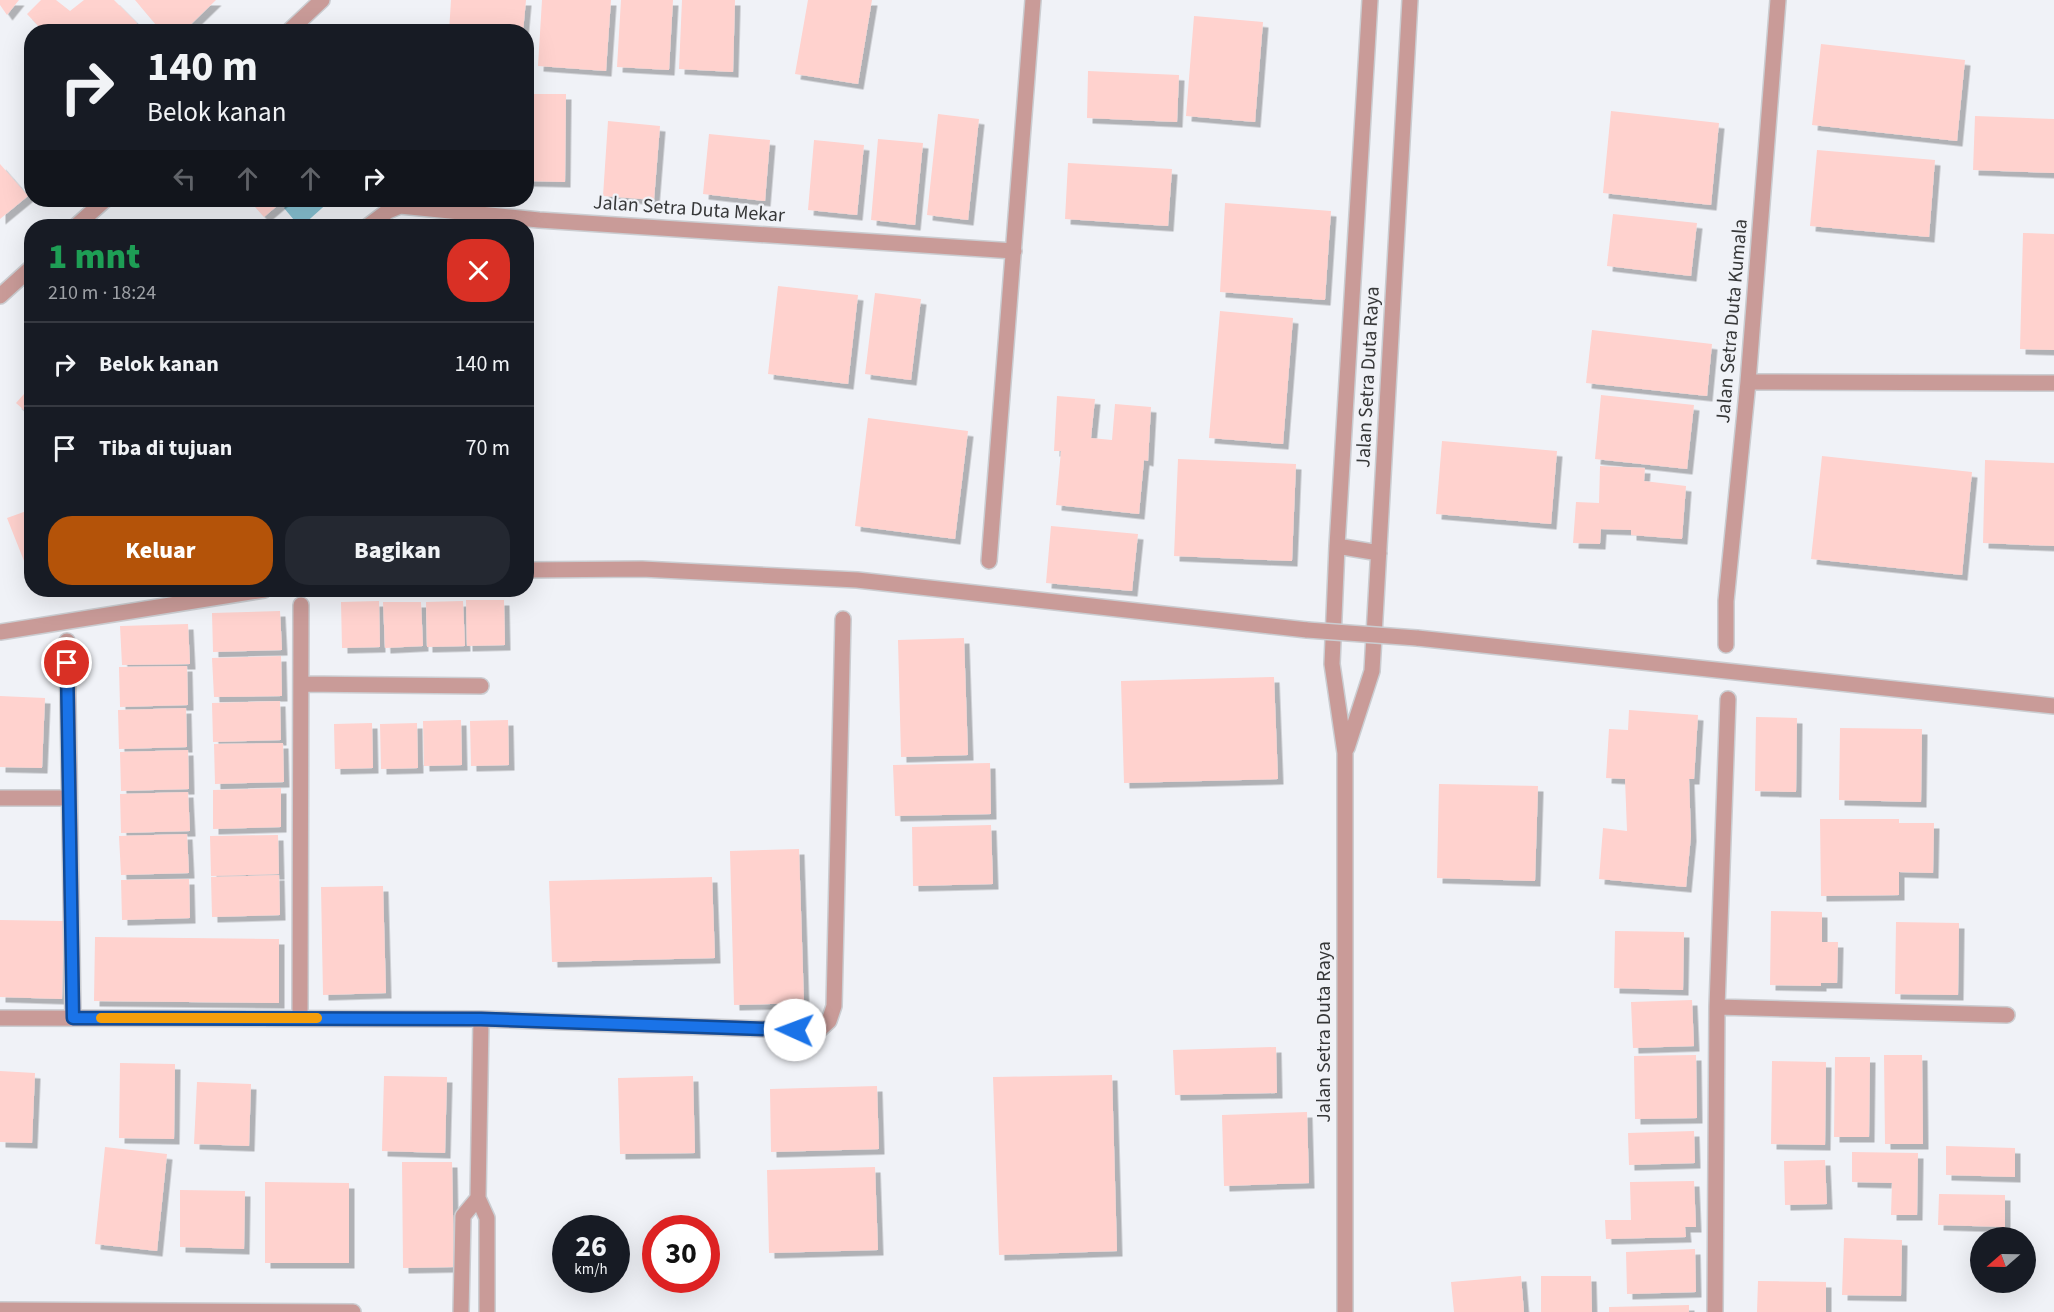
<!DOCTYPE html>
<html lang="id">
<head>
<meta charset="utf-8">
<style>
	body { margin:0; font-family:"Source Sans 3",sans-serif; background:#242831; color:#f1f3f6; height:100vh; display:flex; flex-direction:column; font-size:22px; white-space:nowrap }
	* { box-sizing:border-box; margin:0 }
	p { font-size:20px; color:#9ea1a6 }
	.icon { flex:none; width:33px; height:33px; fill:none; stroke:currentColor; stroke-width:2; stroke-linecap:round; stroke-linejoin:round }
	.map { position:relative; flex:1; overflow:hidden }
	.panel { position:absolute; left:24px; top:219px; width:510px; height:378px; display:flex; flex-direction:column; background:#171b24; border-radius:24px; box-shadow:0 6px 24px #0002 }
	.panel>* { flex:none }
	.banner { position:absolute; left:24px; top:24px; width:510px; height:183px; border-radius:24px; box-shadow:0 6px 24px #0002; background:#171b24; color:#f1f3f6; overflow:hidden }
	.needle { width:39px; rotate:250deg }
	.tools { position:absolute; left:1970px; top:1227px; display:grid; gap:12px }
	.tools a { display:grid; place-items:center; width:66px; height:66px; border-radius:50%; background:#171b24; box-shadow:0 6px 24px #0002; font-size:30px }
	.speed { position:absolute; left:552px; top:1215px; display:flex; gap:12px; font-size:30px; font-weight:700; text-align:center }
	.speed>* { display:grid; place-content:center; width:78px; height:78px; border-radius:50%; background:#171b24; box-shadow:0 6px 24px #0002; line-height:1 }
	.speed small { font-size:15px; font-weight:400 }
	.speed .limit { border:9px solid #d22; background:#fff; color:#111 }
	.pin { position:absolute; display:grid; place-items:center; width:51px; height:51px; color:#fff; margin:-26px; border:3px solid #fff; border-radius:50%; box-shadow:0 2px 6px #0007 }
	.me { position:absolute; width:66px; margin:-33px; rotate:272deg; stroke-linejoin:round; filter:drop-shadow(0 0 4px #0008) }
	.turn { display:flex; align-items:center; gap:21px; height:126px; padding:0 24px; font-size:27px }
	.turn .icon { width:78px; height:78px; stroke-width:2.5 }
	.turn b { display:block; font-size:42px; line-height:51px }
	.lanes { display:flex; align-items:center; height:57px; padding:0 24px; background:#0003; justify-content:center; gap:30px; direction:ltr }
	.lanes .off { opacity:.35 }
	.round { display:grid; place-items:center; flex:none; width:63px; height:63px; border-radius:24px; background:#242831 }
	.headline { display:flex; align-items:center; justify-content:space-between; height:102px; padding:0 24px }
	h1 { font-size:36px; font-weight:800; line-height:45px; color:#1e9e55 }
	.primary-button { display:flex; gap:12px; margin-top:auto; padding:12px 24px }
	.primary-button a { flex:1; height:69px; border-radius:24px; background:#b45309; color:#fff; font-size:24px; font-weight:800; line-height:69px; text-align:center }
	.primary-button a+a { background:#242831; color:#f1f3f6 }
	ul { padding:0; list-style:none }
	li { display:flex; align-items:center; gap:18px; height:84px; padding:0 24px; border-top:2px solid #363941 }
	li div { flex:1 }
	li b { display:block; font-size:22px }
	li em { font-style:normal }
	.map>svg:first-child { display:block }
	.water { fill:#86c0d1 }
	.building { fill:#ffd2ce; filter:url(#shadow) }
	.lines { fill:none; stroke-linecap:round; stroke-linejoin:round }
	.minor-casing { stroke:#cbcdd1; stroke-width:18 }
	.minor { stroke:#c99b98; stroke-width:15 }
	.minor-bridge-casing { stroke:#cbcdd1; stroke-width:18; stroke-linecap:butt }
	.minor-bridge { stroke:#c99b98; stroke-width:15 }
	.route-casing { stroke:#114b97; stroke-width:15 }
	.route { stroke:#1a73e8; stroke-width:10 }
	.slow { stroke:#f59e0b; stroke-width:10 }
	.labels { text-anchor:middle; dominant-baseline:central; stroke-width:4.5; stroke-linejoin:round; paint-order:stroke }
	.street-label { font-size:20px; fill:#373839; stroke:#f0f2f7 }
</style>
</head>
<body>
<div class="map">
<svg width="2054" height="1312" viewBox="0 0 2054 1312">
	<defs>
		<filter id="shadow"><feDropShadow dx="5.5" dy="5.5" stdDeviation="0" flood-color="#0004"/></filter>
	</defs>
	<rect width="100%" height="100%" fill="#f0f2f7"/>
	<!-- water -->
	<path class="water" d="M292 200H331L302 226H299L284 208Z"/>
	<!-- building -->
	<path class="building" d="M0 0H19L7 15 0 5Z
		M41 0H56L70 11 84 0H114L137 23 131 32H44L27 14Z
		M135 0H216L183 32H162Z
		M451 0H526L523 32H449Z
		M542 0H611L606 71 538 66Z
		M621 0H673L669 70 617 67Z
		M682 0H735L733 72 679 69Z
		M808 0H872L858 84 795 74Z
		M1194 16 1263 22 1255 122 1186 116Z
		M1821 44 1965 60 1957 141 1812 125Z
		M1088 71 1179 75 1177 122 1087 118Z
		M526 94H566L565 182 526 181Z
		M1611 111 1719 123 1711 205 1603 193Z
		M938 114 979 119 968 220 927 215Z
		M1975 116 2054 119V173L1973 170Z
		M608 121 660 126 654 200 603 196Z
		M709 134 770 140 765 201 703 194Z
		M878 139 923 143 915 225 871 220Z
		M814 140 864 145 857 215 808 210Z
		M1817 150 1935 160 1929 237 1810 226Z
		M1068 163 1172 169 1168 226 1065 219Z
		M0 164 28 196 0 219Z
		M249 200H284L264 217Z
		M1225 203 1331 211 1325 300 1220 292Z
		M1613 214 1697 223 1691 276 1607 266Z
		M160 220 168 226H155Z
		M2023 233 2054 234V350L2020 349Z
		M778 286 858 295 848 384 768 374Z
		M875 293 921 299 911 380 865 374Z
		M1220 311 1293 318 1283 444 1209 438Z
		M1592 330 1712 344 1707 396 1586 383Z
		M32 385V417L16 403Z
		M1601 395 1694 405 1687 469 1595 459Z
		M1057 396 1095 399 1091 438 1112 440 1115 404 1151 407 1148 461 1144 460 1139 514 1056 505 1061 451H1054Z
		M868 418 968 431 955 539 855 526Z
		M1442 441 1557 451 1551 524 1436 514Z
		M1822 456 1972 472 1962 575 1811 559Z
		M1178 459 1296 464 1292 561 1174 556Z
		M1985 460 2054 463V546L1983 543Z
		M1600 466 1645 468 1644 481 1686 486 1682 539 1631 535V530L1601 529 1600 544 1573 543 1576 502 1599 503Z
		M32 509V564L26 566 7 518Z
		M1051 526 1138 534 1132 591 1046 583Z
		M466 600H504L505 645 467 646Z
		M379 601 380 647 342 648 341 602Z
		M463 601 465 646 427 647 426 602Z
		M383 602H421L423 646 385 648Z
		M280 611 282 650 213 652 212 613Z
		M188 624 190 664 122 665 120 626Z
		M964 638 968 755 901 757 898 640Z
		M281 656 282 696 214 697 212 658Z
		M187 666 188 705 120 707 119 667Z
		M1274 677 1278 779 1124 783 1121 681Z
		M0 696 45 698 42 768 0 767Z
		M280 701 281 740 213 742 212 703Z
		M186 708 187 747 119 749 118 710Z
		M1629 710 1698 715 1694 779H1689L1691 836 1686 887 1599 879 1603 828 1627 831 1625 779 1606 778 1609 729 1628 730Z
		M1756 717 1797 718 1796 792 1755 791Z
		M461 720 462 765 424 766 423 721Z
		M508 720 509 765 471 766 470 721Z
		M372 723 373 768 335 769 334 724Z
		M417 723 418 768 381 769 380 724Z
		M1840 728 1922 729 1921 802 1839 800Z
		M283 743 284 782 215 784 214 744Z
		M188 750 189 789 121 791 120 752Z
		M990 763 991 814 895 816 893 765Z
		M1439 784 1538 786 1535 881 1437 878Z
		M281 788V827L213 829V790Z
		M188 792 190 831 121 833 120 794Z
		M1820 819H1899V823H1934L1933 873 1899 872V895L1821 896Z
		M991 825 993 884 913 886 912 827Z
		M187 834 189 873 121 875 119 836Z
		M278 835 279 874 211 876 210 836Z
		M799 849 804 1003 734 1005 730 851Z
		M279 875 280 915 212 917 211 877Z
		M712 877 715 958 552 962 549 881Z
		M189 879 190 918 122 920 121 880Z
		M383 886 386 993 323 995 321 887Z
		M1771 911 1822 912V942H1838L1837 983H1821V986L1770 985Z
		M0 920 64 921 62 999 0 997Z
		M1896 922 1959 923 1958 995 1895 994Z
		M1615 931 1684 932 1683 990 1614 988Z
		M95 937 279 939V1003L94 1001Z
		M1692 1000 1694 1046 1633 1048 1631 1002Z
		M1276 1047 1277 1093 1175 1095 1173 1050Z
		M1696 1055 1697 1118 1635 1119 1634 1056Z
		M1884 1055H1922L1923 1144H1885Z
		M1835 1057H1870L1869 1137H1834Z
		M1772 1061 1826 1062 1825 1145 1771 1144Z
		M120 1063 175 1064 174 1139 119 1138Z
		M0 1071 35 1073 32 1143 0 1142Z
		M1112 1075 1117 1251 999 1255 993 1077Z
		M384 1076 447 1077 445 1153 382 1151Z
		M693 1076 695 1153 620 1154 618 1078Z
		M197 1082 251 1084 249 1146 194 1144Z
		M877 1086 879 1149 771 1152 770 1089Z
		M1307 1112 1309 1183 1224 1186 1222 1115Z
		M1694 1131 1695 1163 1629 1165 1628 1133Z
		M1946 1146 2015 1148V1177L1946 1175Z
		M105 1147 167 1154 157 1251 95 1244Z
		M1852 1152 1918 1153 1917 1215H1891L1892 1183 1852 1182Z
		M1825 1160 1827 1204 1785 1205 1784 1161Z
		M402 1162H452L454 1267 403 1268Z
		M875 1167 878 1250 769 1253 767 1170Z
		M1694 1181 1696 1227H1685L1686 1237 1606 1239 1605 1220H1631L1630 1182Z
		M265 1182 349 1183V1263H265Z
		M180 1190 245 1191 244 1249 180 1247Z
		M1939 1194 2005 1195V1227L1938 1225Z
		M1844 1238 1902 1240 1901 1296 1842 1295Z
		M1695 1249 1696 1292 1627 1294 1626 1252Z
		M1521 1276 1524 1312H1454L1451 1282Z
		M1541 1276H1591L1592 1312H1541Z
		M1758 1281 1826 1282V1312H1757Z
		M1689 1305V1312H1609V1307Z"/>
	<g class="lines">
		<defs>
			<path id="minor" d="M288 32 322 0
				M76 226 105 200
				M368 226 388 211 400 206 539 220 1014 251
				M0 296 32 267
				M1748 382 2054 383
				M1337 546 1379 553
				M989 561 1033 0
				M526 570 642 569 857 580 1307 630
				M0 632 264 590
				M1417 638 2054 706
				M67 641 73 1018
				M1726 645V601L1748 382 1778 0
				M301 684 481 686
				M1347 748 1372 671 1410 0
				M0 798H69
				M1717 1007 2007 1015
				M0 1018 481 1019 818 1031 829 1021 834 1006 843 619
				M300 1018 301 605
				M481 1019 478 1198 487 1218V1312
				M0 1310 353 1312
				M461 1312 463 1216 478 1198
				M1345 1312V753L1332 664 1337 546 1370 0
				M1715 1312 1717 1007 1728 699"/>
		</defs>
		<!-- minor casing -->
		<use href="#minor" class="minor-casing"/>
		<!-- minor -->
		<use href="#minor" class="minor"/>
		<defs>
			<path id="minor-bridge" d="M1307 630 1417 638"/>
		</defs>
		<!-- minor-bridge casing -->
		<use href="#minor-bridge" class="minor-bridge-casing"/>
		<!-- minor-bridge -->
		<use href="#minor-bridge" class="minor-bridge"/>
	</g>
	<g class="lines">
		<defs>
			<path id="route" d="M67 663 73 1018 481 1019 795 1030"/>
		</defs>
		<!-- route casing -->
		<use href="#route" class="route-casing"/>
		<!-- route -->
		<use href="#route" class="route"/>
		<!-- slow -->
		<path class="slow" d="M101 1018H317"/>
	</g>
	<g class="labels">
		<!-- street labels -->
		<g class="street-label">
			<text transform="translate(689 209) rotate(4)">Jalan Setra Duta Mekar</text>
			<text transform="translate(1732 321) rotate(-85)">Jalan Setra Duta Kumala</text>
			<text transform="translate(1368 377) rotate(-87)">Jalan Setra Duta Raya</text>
			<text transform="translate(1324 1032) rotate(-90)">Jalan Setra Duta Raya</text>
		</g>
	</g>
</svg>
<div class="tools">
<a><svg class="needle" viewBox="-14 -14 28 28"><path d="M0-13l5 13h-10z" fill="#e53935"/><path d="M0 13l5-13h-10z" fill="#9ea1a6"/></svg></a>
</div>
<div class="speed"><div>26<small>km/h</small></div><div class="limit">30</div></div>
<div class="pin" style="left:67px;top:663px;background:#d93025"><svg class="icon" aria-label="arrive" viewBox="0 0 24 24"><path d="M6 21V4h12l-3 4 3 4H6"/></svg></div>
<svg class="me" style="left:795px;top:1030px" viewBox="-20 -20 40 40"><circle r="19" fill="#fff"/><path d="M0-13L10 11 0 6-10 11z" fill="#1a73e8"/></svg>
<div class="banner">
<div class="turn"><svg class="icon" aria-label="right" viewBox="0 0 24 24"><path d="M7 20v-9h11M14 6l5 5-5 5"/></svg><div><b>140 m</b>Belok kanan</div></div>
<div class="lanes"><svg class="icon off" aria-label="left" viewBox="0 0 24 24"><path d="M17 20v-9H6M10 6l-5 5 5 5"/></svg><svg class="icon off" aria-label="ahead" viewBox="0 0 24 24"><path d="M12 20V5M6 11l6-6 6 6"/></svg><svg class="icon off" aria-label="ahead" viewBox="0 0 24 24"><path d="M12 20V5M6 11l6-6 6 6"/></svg><svg class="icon" aria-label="right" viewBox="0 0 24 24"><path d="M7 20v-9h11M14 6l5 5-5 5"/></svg></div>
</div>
<section class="panel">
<div class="headline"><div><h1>1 mnt</h1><p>210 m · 18:24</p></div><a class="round" style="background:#d93025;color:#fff"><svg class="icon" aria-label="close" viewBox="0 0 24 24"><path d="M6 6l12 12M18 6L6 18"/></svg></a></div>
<ul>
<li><svg class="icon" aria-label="right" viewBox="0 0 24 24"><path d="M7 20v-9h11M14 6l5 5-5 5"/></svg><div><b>Belok kanan</b></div><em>140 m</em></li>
<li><svg class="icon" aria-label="arrive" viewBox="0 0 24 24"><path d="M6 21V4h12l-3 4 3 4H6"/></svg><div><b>Tiba di tujuan</b></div><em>70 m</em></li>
</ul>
<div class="primary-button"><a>Keluar</a><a>Bagikan</a></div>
</section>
</div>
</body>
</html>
